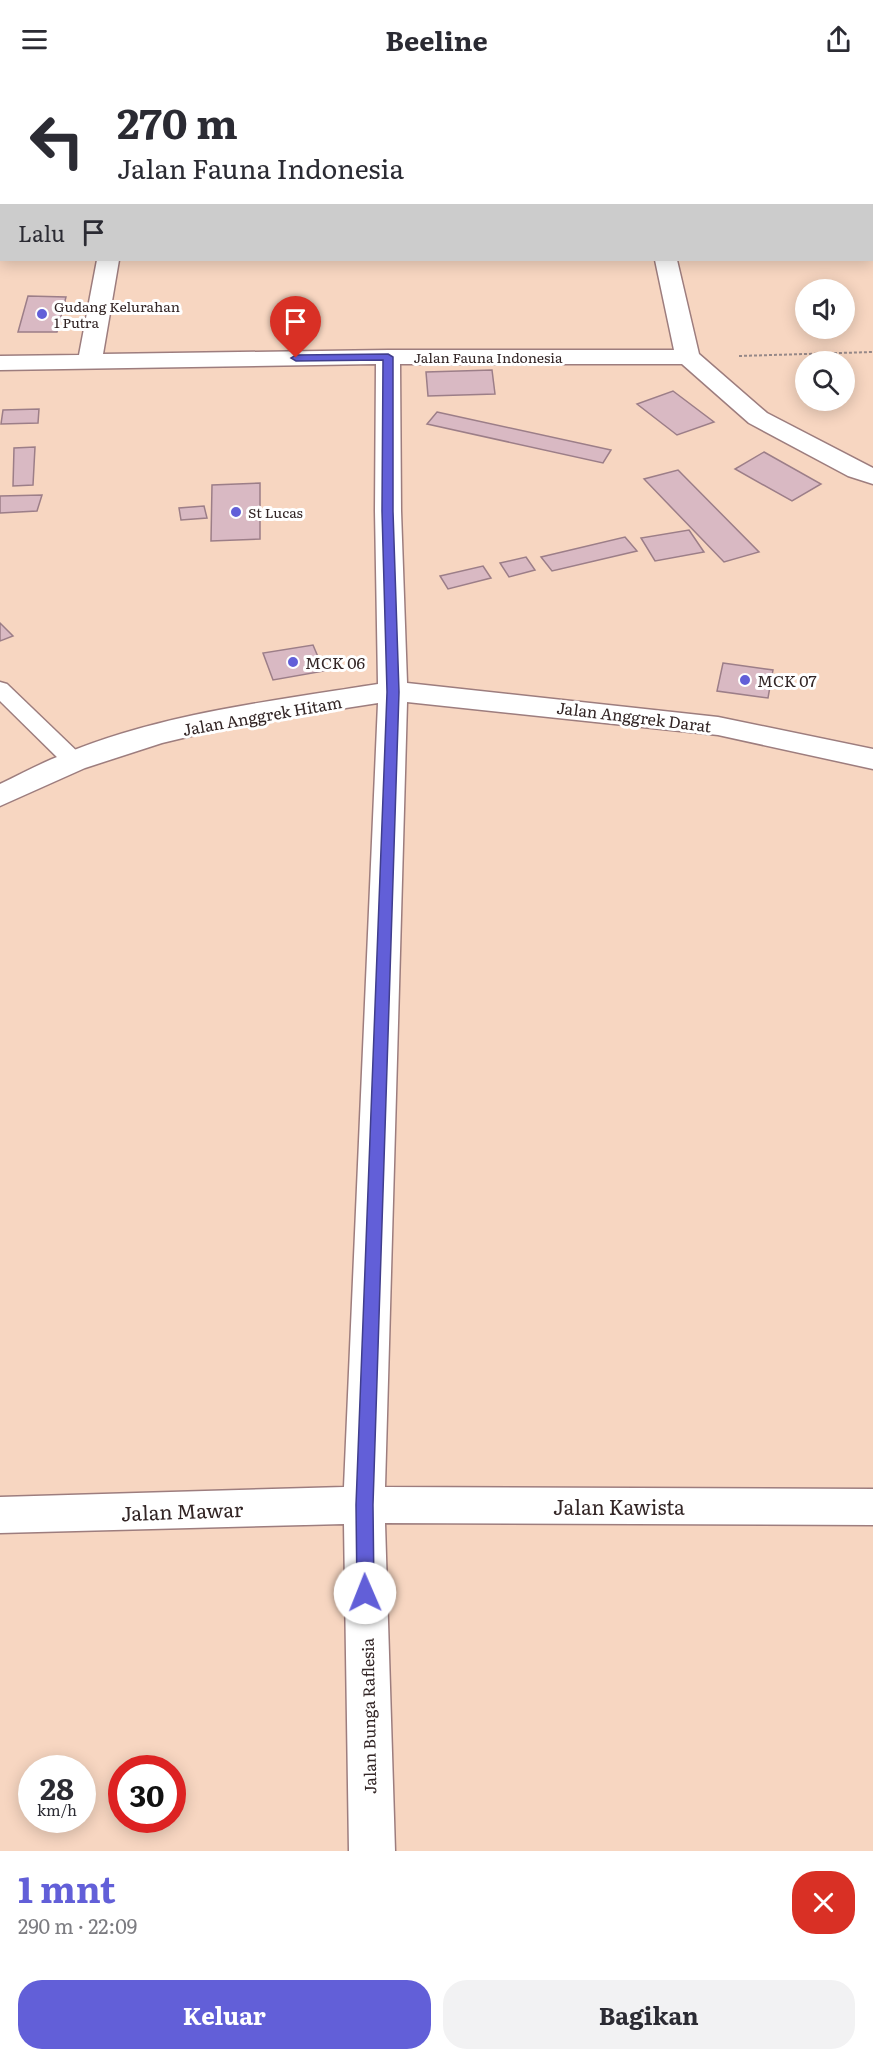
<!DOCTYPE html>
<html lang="id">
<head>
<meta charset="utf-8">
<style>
	body { margin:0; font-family:Literata,serif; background:#f2f2f3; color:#2b2b33; height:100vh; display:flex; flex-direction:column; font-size:22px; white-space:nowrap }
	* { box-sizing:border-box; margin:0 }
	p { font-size:20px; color:#7c7c81 }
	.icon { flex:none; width:33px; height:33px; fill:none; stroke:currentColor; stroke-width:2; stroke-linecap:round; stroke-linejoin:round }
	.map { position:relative; height:1773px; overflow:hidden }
	.drawer { display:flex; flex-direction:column; background:#fff; flex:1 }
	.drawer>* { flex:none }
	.top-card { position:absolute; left:0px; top:0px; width:873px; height:183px; box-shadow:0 3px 15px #0003; background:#fff; color:#2b2b33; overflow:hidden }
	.fabs { position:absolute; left:795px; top:201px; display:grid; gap:12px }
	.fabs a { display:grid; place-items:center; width:60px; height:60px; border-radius:50%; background:#fff; box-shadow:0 3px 15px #0003; font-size:30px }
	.speed { position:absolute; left:18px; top:1677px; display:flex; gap:12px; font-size:30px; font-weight:700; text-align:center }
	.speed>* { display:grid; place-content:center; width:78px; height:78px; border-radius:50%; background:#fff; box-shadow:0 3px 15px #0003; line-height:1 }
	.speed small { font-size:15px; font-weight:400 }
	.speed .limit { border:9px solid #d22; background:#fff; color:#111 }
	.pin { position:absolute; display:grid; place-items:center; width:51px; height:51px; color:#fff; margin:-62px -26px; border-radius:50% 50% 50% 0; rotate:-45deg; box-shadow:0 0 6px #0007 }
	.pin .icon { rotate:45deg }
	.me { position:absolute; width:66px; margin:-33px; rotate:359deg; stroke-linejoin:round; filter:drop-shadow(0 0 4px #0008) }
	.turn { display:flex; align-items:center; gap:21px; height:126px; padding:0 18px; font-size:27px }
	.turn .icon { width:78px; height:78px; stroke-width:2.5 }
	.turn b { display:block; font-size:42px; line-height:51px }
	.then { display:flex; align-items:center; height:57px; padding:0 18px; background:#0003; gap:12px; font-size:22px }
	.round { display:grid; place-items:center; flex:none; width:63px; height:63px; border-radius:24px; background:#f2f2f3 }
	.headline { display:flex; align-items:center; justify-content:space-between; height:102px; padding:0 18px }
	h1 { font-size:36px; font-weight:700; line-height:45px; color:#625fd8 }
	.button { display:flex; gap:12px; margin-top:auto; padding:12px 18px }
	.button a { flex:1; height:69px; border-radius:24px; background:#625fd8; color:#fff; font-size:24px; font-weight:700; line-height:69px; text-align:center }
	.button a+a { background:#f2f2f3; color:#2b2b33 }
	header { display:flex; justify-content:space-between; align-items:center; height:78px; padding:0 18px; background:#fff; font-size:27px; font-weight:700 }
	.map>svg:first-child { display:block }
	.green { fill:#f7d6c1; fill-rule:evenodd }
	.building { fill:#d9b9c3; stroke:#9c7e88; stroke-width:1.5 }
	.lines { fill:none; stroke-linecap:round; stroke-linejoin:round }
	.lane-casing { stroke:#9d7d7e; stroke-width:3 }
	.street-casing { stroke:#9d7d7e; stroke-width:3 }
	.path { stroke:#968888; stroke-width:2; stroke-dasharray:3 2; stroke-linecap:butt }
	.lane { fill:#fff; fill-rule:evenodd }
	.street { fill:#fff; fill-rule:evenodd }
	.route { fill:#625fd8; stroke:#403e8c; stroke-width:1.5 }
	.poi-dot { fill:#625fd8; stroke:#fff; stroke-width:2 }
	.labels { text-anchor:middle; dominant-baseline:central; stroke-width:6; stroke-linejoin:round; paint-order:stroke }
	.far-poi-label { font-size:14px; fill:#322525; stroke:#fff; text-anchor:start }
	.far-street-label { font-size:14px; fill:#322525; stroke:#fff }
	.poi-label { font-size:16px; fill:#322525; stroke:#fff; text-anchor:start }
	.street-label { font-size:16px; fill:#322525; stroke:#fff }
	.near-street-label { font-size:20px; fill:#322525; stroke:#fff }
</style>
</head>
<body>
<header><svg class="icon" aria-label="menu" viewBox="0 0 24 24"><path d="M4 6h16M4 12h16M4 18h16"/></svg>Beeline<svg class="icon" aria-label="share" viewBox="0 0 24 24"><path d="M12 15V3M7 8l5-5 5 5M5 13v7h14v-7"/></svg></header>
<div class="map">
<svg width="873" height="1773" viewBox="0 0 873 1773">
	<rect width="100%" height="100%" fill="#fef0f0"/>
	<!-- green -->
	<path class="green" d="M0 0H873V1773H0ZM2 2H872V182H2ZM806 212H844V250H806ZM806 284H844V322H806ZM32 1690H82V1742H32ZM122 1690H172V1742H122Z"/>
	<!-- building -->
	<path class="building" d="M28 218 66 219 57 254H18Z
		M492 292 495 316 428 318 426 294Z
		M673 313 714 344 677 357 637 326Z
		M39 331 38 345 1 346 3 332Z
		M437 334 611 372 603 385 427 346Z
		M35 369 33 407 13 408 14 370Z
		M764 374 821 406 792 423 735 391Z
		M678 392 759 474 724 484 644 401Z
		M260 405V461L211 463 212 407Z
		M42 417 37 433 0 435V418Z
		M204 428 207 440 181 442 179 430Z
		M689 452 704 474 655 483 641 460Z
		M625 459 637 473 552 493 541 479Z
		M526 479 535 492 509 499 500 485Z
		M483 488 491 500 448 511 440 498Z
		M0 545 13 558 0 563Z
		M313 567 324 593 273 602 263 575Z
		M723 585 773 592 768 620 717 613Z"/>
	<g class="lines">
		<defs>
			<path id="lane" d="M0 604 7 606 82 678 85 683 82 688H66L0 623Z"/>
			<path id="street" d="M872 29H873V41H872Z
				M0 63H2V75H0Z
				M97 182H119L103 276 388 272H674L655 182H677L699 276 767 335 873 390V406L848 398 749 345 682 286H400L401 433 407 605 718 639 873 671V691L718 657 407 624 385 1409 873 1411V1447L385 1445 395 1773H349L344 1446 0 1455V1419L344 1409 378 625 237 647 162 665 85 690 0 728V706C21 696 41 685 62 677 162 635 273 623 378 606L375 433 376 286 0 292V278L79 277Z"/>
		</defs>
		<!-- lane casing -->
		<use href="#lane" class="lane-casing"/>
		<!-- street casing -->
		<use href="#street" class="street-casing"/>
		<!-- path -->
		<path class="path" d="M739 278 873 274"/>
		<!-- lane -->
		<use href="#lane" class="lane"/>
		<!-- street -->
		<use href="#street" class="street"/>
	</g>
	<!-- route -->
	<path class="route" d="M388 276 393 279V433L399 614 373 1427 374 1515 371 1521 365 1523 359 1521 357 1515 356 1427 387 614 382 433 383 282 296 283 291 280 296 277Z"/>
	<!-- markers -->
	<g class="poi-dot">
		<circle cx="42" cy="236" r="6"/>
		<circle cx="236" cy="434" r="6"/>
		<circle cx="293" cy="584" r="6"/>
		<circle cx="745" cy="602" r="6"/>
	</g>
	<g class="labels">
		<!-- far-poi labels -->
		<g class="far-poi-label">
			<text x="54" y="228">Gudang Kelurahan<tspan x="54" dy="16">1 Putra</tspan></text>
			<text x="248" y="434">St Lucas</text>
		</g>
		<!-- far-street labels -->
		<g class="far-street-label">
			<text x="488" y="279">Jalan Fauna Indonesia</text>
		</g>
		<!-- poi labels -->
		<g class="poi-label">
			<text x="305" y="584">MCK 06</text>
			<text x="757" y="602">MCK 07</text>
		</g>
		<!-- street labels -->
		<g class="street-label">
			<text transform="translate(262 637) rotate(-10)">Jalan Anggrek Hitam</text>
			<text transform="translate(634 638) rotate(7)">Jalan Anggrek Darat</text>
			<text transform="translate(368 1638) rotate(-91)">Jalan Bunga Raflesia</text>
		</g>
		<!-- near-street labels -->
		<g class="near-street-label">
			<text x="619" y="1428">Jalan Kawista</text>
			<text transform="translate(182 1432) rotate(-2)">Jalan Mawar</text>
		</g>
	</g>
</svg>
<div class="fabs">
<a><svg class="icon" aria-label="sound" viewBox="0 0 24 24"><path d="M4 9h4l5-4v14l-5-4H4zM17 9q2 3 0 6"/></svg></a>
<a><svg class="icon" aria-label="search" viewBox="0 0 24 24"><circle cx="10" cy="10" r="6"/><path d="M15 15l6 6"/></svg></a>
</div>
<div class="speed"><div>28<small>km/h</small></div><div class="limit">30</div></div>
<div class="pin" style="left:296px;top:280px;background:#d93025"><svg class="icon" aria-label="arrive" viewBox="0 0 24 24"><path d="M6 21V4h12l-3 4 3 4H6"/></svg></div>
<svg class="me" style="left:365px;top:1515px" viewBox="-20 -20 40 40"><circle r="19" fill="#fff"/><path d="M0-13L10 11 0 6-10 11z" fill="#625fd8"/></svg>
<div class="top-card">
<div class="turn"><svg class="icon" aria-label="left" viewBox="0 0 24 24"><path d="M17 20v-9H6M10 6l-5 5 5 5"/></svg><div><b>270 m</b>Jalan Fauna Indonesia</div></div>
<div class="then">Lalu<svg class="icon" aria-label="arrive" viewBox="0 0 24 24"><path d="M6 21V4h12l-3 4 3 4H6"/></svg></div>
</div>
</div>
<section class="drawer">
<div class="headline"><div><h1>1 mnt</h1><p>290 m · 22:09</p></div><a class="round" style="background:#d93025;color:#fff"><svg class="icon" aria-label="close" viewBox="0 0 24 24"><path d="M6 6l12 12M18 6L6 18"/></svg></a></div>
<div class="button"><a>Keluar</a><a>Bagikan</a></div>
</section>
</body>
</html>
